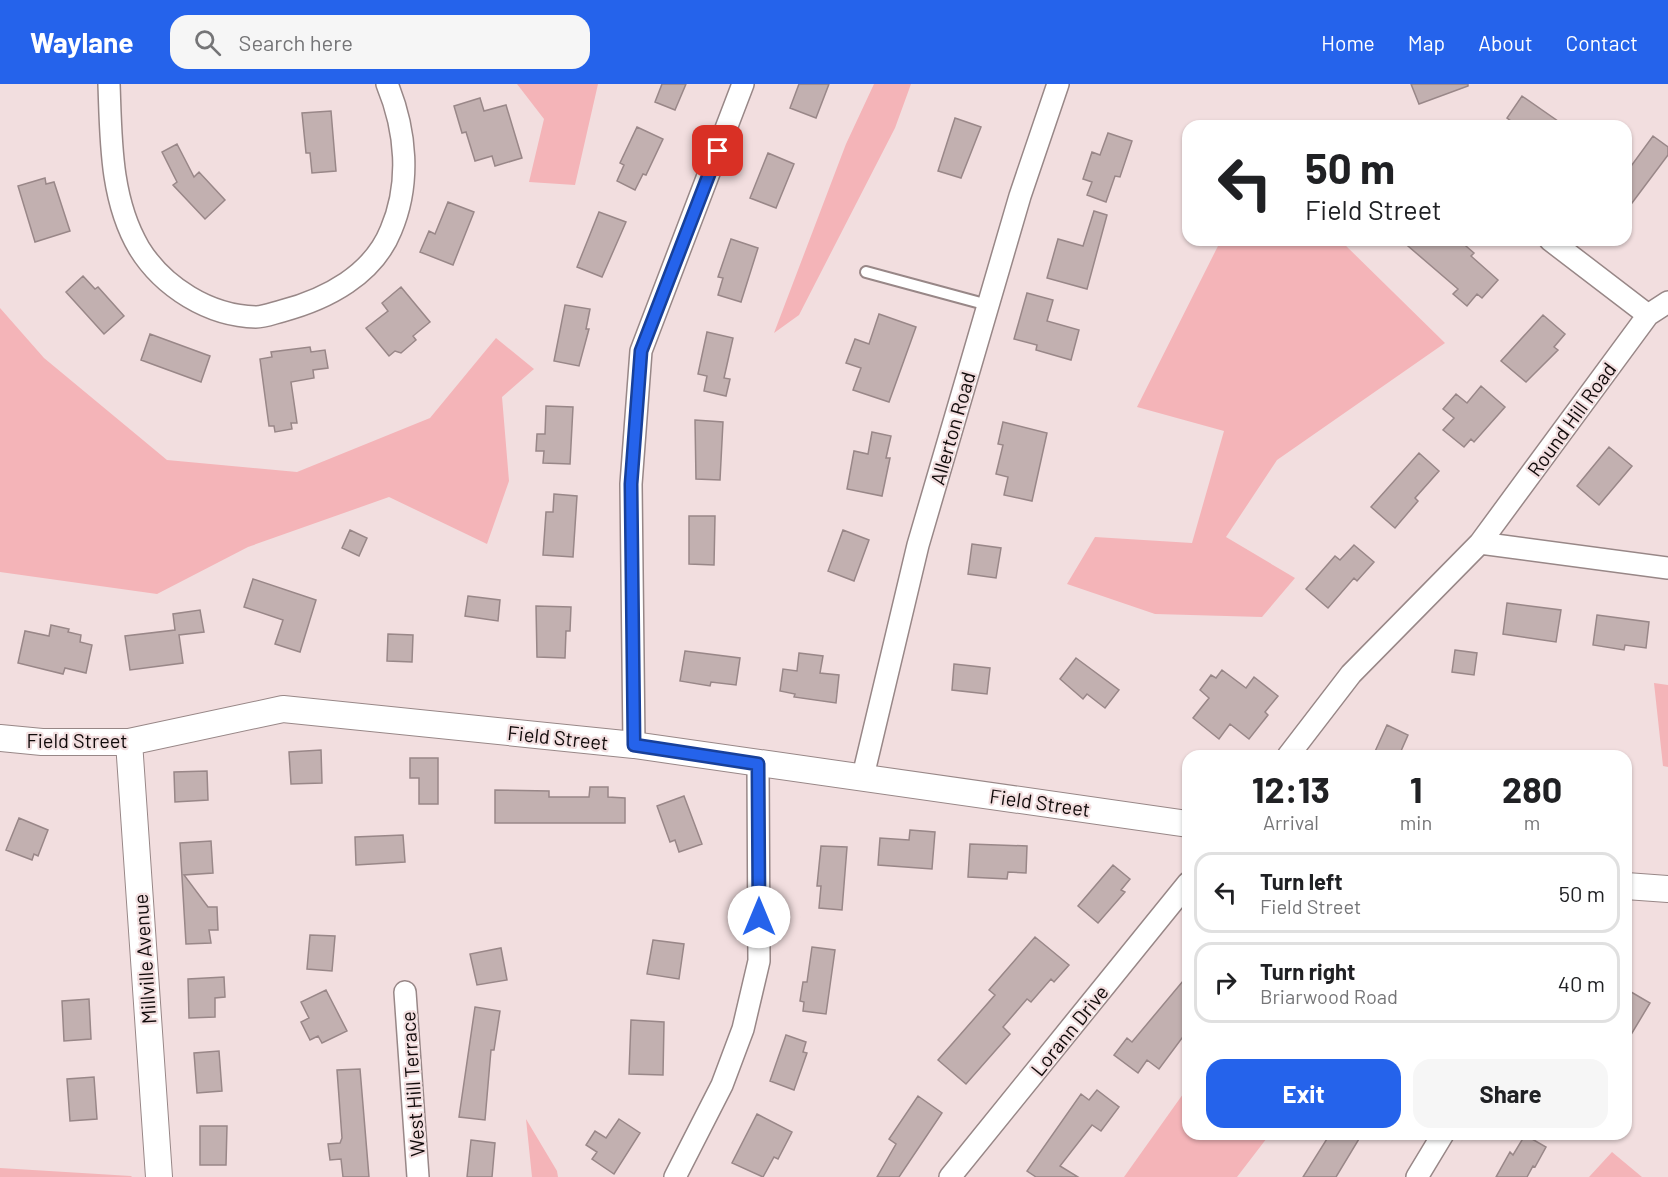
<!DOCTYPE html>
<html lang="en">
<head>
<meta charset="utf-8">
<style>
	body { margin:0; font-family:Barlow,sans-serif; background:#f6f6f6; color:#202124; height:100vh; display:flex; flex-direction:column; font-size:22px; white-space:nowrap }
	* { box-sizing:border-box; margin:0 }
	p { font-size:20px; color:#757577 }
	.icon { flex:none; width:33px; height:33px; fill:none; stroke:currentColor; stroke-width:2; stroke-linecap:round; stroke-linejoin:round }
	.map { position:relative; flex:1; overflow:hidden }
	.side { position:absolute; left:1182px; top:666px; width:450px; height:390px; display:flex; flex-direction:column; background:#fff; border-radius:18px; box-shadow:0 2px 4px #0004 }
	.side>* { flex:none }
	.top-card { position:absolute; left:1182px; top:36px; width:450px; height:126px; border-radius:18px; box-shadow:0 2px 4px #0004; background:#fff; color:#202124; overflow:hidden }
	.pin { position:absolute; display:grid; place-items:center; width:51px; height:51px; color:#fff; margin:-26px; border-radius:12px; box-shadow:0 3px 9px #0006 }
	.me { position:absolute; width:66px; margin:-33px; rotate:0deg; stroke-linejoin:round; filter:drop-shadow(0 0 4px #0008) }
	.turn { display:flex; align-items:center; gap:21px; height:126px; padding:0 24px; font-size:27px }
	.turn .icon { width:78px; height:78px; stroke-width:2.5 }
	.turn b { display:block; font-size:42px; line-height:51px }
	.eta { display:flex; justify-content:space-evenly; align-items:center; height:102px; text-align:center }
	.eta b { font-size:36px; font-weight:700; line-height:42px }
	.action { display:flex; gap:12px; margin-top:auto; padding:12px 24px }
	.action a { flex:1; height:69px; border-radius:18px; background:#2563eb; color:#fff; font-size:24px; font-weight:700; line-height:69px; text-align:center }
	.action a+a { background:#f6f6f6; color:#202124 }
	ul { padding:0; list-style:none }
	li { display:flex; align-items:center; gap:18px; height:81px; margin:0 12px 9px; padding:0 12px; border:3px solid #e0e0e0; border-radius:18px }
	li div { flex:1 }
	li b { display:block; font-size:22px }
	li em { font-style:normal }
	header { display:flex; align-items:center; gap:36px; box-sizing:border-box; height:84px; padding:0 30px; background:#2563eb; color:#fff }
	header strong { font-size:28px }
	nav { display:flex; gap:33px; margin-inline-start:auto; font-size:21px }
	.search { width:420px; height:54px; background:#f6f6f6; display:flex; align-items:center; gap:15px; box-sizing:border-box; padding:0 21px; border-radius:18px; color:#757577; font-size:22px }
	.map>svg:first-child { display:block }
	.green { fill:#f4b4b8 }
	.building { fill:#c2b0b0; stroke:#998788; stroke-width:1.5 }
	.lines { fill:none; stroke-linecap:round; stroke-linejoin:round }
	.service-casing { stroke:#988787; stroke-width:14 }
	.minor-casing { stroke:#988787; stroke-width:24 }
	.tertiary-casing { stroke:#988787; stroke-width:28 }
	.service { stroke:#fff; stroke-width:10 }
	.minor { stroke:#fff; stroke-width:21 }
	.tertiary { stroke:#fff; stroke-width:26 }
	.route-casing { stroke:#184099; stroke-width:15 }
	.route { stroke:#2563eb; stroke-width:10 }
	.labels { text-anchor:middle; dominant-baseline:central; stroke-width:4.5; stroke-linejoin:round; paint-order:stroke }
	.street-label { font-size:20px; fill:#100a0a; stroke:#f2dedf }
</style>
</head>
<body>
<header>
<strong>Waylane</strong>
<div class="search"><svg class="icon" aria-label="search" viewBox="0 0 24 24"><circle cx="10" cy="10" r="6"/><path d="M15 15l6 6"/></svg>Search here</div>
<nav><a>Home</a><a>Map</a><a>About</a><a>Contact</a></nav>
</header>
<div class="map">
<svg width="1668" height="1093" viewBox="0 0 1668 1093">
	<rect width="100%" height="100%" fill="#f2dedf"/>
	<!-- green -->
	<path class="green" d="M517 0H598L575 101 529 98 544 35Z
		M874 0H911L895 44 799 231 774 249 846 60Z
		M1221 156H1340L1445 259 1277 376 1226 453 1295 494 1262 533 1155 530 1067 500 1095 453 1192 459 1224 347 1137 323Z
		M0 224 44 274 167 376 297 388 430 334 496 254 534 285 502 313 509 397 487 460 389 413 248 463 157 510 0 488Z
		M1654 599 1668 601V683L1663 682Z
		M1188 1003V1050H1270L1237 1093H1124Z
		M526 1035 557 1087 558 1093H532Z
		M1612 1068 1642 1093H1589Z
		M0 1084 131 1092 132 1093H0Z"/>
	<!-- building -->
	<path class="building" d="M662 0H686L675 26 655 18Z
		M799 0H829L816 34 790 24Z
		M1411 0H1468V2L1419 20Z
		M1522 12 1565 42H1518L1507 34Z
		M480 14 484 27 506 21 522 74 495 82 492 72 475 77 466 48 462 49 454 22Z
		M331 27 336 87 312 89 310 69H306L302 29Z
		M955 34 981 43 961 94 938 87Z
		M637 43 663 55 646 91 643 90 635 106 617 97 624 81 620 79Z
		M1108 49 1132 57 1120 93 1115 92 1106 118 1087 111 1092 98 1083 95 1092 68 1100 71Z
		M1653 52 1668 63V71L1626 127V89Z
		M177 60 194 93 199 88 225 116 205 135 173 101 177 98 162 68Z
		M768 69 794 80 776 124 750 114Z
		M45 94 46 100 54 98 70 147 35 158 18 102Z
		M448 118 474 128 453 181 420 168 429 147 435 150Z
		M1094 127 1107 131 1087 205 1047 194 1058 155 1083 162Z
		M599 128 626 138 602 193 577 183Z
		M731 155 758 164 741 218 718 211 723 194 718 193Z
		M1401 156H1459L1474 169 1471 172 1498 196 1482 214 1477 210 1467 222 1453 210 1458 205Z
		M83 192 95 205 98 203 124 232 104 250 66 208Z
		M401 203 430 238 413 252 416 256 401 269 395 267 389 272 366 244 388 227 382 219Z
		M1027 209 1053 216 1047 237 1079 246 1071 276 1036 266 1037 261 1014 255Z
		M565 221 590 225 586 245H589L579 282 554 277Z
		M879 230 916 243 889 318 853 306 861 284 846 279 855 255 869 260Z
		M1543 231 1565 250 1554 263 1558 266 1526 298 1501 277Z
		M707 248 733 254 724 294 730 295 726 312 704 307 707 292 698 290Z
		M150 250 210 272 201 298 141 276Z
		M310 263 311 268 325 266 328 284 313 286 314 294 291 298 297 339H291L292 345 275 348 274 342H269L260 275 272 273 271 268Z
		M1481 302 1505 323 1474 358 1471 355 1464 363 1443 346 1454 334 1443 325 1456 310 1467 319Z
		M546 322 573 323 570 380 543 379 544 367H536L537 350H545Z
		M695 336 723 338 720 396 696 395Z
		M1003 338 1047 349 1032 417 1004 411 1008 393 996 390 1003 361 998 360Z
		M872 348 891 352 886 374H890L882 412 847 405 854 367 868 370Z
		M1609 363 1632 382 1599 421 1577 402Z
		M1419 369 1439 387 1415 414 1418 417 1395 444 1371 423Z
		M554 410 577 412 573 473 543 471 546 428H553Z
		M689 432H715L714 481 689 480Z
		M350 446 367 454 359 472 342 464Z
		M843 446 869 456 854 497 828 487Z
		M972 460 1001 464 996 494 968 490Z
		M1354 461 1374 478 1357 497 1354 494 1328 524 1306 505 1335 472 1340 476Z
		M253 495 316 516 300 568 275 560 283 536 244 523Z
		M468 512 500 516 498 537 465 532Z
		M1507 519 1561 526 1556 558 1503 550Z
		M536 522 571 523 570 547H566L565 574 537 573Z
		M200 526 204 548 179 551 183 579 130 586 125 552 175 546 173 530Z
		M1597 531 1649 538 1646 564 1625 561 1624 566 1593 561Z
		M51 541 69 545 68 548 81 551 80 558 92 561 86 589 65 584 63 590 18 579 25 547 49 552Z
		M388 550 413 551 412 578 387 577Z
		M1455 566 1477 569 1474 591 1452 588Z
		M685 567 740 574 736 601 711 598 710 602 680 597Z
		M799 569 823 572 820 589 839 591 836 619 794 613 795 610 780 607 783 585 797 587Z
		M1076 574 1119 606 1105 624 1087 610 1083 615 1060 595Z
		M954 580 990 584 987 610 952 606Z
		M1222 586 1246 604 1254 593 1278 612 1265 628 1268 631 1249 655 1230 640 1219 655 1193 634 1209 614 1200 606 1211 591 1216 594Z
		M1387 641 1408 651 1401 667 1396 672H1373Z
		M321 666 322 699 291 700 289 668Z
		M410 674H438V720H419V694H410Z
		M207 687 208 716 175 718 174 688Z
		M590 703H608V713L625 714V739H495V706L549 707V713H589Z
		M684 712 702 760 679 768 675 756 670 758 657 722Z
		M19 734 48 746 38 772 34 770 32 776 6 766Z
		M910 746 935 748 932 785 878 781 880 754 909 756Z
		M403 751 405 778 356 781 355 753Z
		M211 757 213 789 184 791 208 823H217L218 846H209L211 859 186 860 180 759Z
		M970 760 1027 762 1026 789 1008 788 1007 795 968 793Z
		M821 762 847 763 842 826 819 824 821 802H817Z
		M1113 781 1130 795 1121 806 1125 808 1098 839 1078 822Z
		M310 851 335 852 332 887 307 885Z
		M1035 853 1069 881 1054 898 1051 895 1031 918 1027 915 1003 943 1010 950 966 1000 938 976 995 911 989 906Z
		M653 856 684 860 679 895 647 890Z
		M812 863 835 866 826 930 803 927 804 918 800 917 803 898H807Z
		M501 864 507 896 477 901 470 870Z
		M1188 891V946L1159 985 1147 976 1138 989 1114 971 1127 954 1132 958Z
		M224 893 225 913 215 914V933L189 934 188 895Z
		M1626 905 1650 919 1626 959Z
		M326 906 347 947 322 959 318 952 310 956 301 938 309 934 301 918Z
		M89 915 91 955 64 957 62 917Z
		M475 923 500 927 494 966H491L485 1036 459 1033Z
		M631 936 664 938 663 991 629 990Z
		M786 951 806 958 803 968 807 969 794 1006 770 997Z
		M219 967 222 1007 197 1009 194 969Z
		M360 985 369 1093H343L341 1075 330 1076 328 1060 340 1059 342 1054 337 986Z
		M94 993 97 1035 70 1037 67 995Z
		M1097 1006 1119 1023 1101 1047 1092 1041 1060 1082 1078 1093H1036L1027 1087 1081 1010 1089 1016Z
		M918 1012 942 1029 899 1093H877L896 1060 889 1055Z
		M757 1030 792 1048 778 1075 774 1073 763 1093 732 1079Z
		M619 1035 640 1049 614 1090 592 1075 597 1068 586 1061 595 1047 606 1054Z
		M200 1042H227L226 1081H200Z
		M1330 1050H1362L1336 1093H1303Z
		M1525 1051 1546 1063 1535 1083 1533 1082 1527 1093H1496L1510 1068 1513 1071Z
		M471 1056 495 1059 492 1093H467Z"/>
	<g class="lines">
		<defs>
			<path id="service" d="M866 188 988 221"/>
			<path id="minor" d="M109 0C111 54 110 115 139 164 163 203 209 232 256 233 264 233 274 229 282 227 327 215 373 191 391 146 411 99 406 46 387 0
				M1550 156 1648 231
				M1480 459 1668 484
				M634 661 631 400 641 267 743 0
				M1288 672 1351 590 1480 459 1648 231 1668 218
				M863 692 918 461 1020 112 1058 0
				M405 908 418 1093
				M675 1093 722 1001 743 945 759 877 758 680
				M950 1093 1188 799
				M1417 1093 1443 1050"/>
			<path id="tertiary" d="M0 654 42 658H129L283 625 634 661 1188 740
				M129 658 159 1093
				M1626 802 1668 805"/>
		</defs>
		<!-- service casing -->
		<use href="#service" class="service-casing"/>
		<!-- minor casing -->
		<use href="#minor" class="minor-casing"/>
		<!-- tertiary casing -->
		<use href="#tertiary" class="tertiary-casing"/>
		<!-- service -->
		<use href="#service" class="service"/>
		<!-- minor -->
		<use href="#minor" class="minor"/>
		<!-- tertiary -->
		<use href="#tertiary" class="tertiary"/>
	</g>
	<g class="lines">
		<defs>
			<path id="route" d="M718 67 641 267 631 400 634 661 758 680 759 833"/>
		</defs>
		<!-- route casing -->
		<use href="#route" class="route-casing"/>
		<!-- route -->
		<use href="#route" class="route"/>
	</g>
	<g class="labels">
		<!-- street labels -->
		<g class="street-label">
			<text transform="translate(1571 335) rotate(-54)">Round Hill Road</text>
			<text transform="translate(952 344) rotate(-74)">Allerton Road</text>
			<text transform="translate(558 653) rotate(6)">Field Street</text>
			<text x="77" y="656">Field Street</text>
			<text transform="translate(1040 718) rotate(8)">Field Street</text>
			<text transform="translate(144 875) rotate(-94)">Millville Avenue</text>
			<text transform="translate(1069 946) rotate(-51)">Lorann Drive</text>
			<text transform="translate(412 1000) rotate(-94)">West Hill Terrace</text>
		</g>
	</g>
</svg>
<div class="pin" style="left:718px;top:67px;background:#d93025"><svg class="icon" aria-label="arrive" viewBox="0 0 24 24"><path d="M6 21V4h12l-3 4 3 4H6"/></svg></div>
<svg class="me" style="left:759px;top:833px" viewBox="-20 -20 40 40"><circle r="19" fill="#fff"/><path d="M0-13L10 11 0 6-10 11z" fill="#2563eb"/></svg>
<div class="top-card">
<div class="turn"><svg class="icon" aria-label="left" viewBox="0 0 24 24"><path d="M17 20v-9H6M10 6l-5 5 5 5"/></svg><div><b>50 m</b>Field Street</div></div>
</div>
<section class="side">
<div class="eta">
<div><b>12:13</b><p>Arrival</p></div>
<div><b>1</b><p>min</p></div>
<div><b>280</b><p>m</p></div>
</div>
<ul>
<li><svg class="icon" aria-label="left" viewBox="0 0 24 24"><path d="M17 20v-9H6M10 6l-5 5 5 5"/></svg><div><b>Turn left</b><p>Field Street</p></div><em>50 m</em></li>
<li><svg class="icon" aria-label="right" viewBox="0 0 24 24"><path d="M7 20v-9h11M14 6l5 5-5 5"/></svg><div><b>Turn right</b><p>Briarwood Road</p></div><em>40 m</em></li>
</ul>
<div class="action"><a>Exit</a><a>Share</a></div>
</section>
</div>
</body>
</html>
